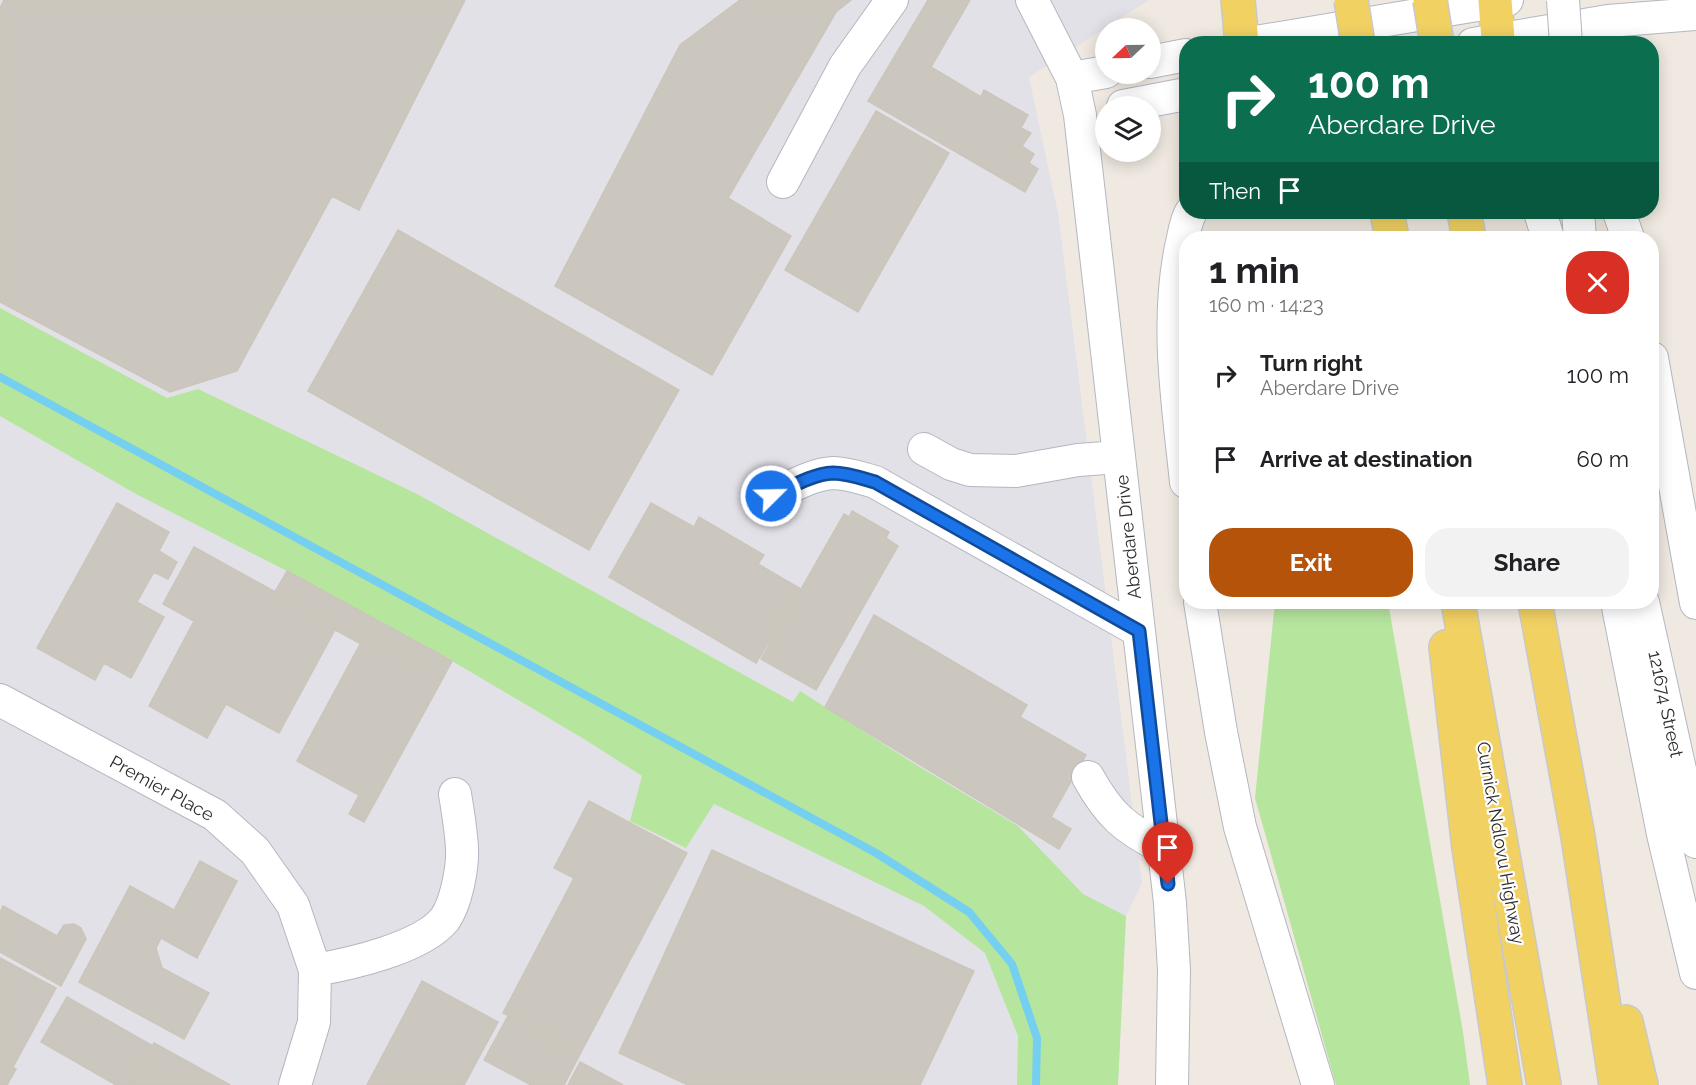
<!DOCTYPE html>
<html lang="en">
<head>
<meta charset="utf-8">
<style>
	body { margin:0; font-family:Raleway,sans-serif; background:#f2f2f2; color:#202124; height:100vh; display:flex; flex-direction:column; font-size:22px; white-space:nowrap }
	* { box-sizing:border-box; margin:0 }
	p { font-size:20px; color:#757577 }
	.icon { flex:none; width:33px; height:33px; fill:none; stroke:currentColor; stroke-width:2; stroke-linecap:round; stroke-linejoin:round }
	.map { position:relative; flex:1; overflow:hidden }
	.drawer { position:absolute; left:1179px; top:231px; width:480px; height:378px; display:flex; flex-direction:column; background:#fff; border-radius:24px; box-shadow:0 3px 15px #0003 }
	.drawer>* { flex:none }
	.guide { position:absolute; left:1179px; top:36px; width:480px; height:183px; border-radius:24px; box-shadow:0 3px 15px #0003; background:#0b6e4f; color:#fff; overflow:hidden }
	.needle { width:39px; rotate:248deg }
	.controls { position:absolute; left:1095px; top:18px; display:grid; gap:12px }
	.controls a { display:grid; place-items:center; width:66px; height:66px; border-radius:50%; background:#fff; box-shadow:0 3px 15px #0003; font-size:30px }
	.pin { position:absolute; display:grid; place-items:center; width:51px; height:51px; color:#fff; margin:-62px -26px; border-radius:50% 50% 50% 0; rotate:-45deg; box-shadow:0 0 6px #0007 }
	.pin .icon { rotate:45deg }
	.me { position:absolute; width:66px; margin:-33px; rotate:67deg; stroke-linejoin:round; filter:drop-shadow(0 0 4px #0008) }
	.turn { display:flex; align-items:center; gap:21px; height:126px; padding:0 30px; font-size:27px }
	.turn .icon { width:78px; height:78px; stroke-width:2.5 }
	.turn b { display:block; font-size:42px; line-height:51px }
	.then { display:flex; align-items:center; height:57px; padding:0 30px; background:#0003; gap:12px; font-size:22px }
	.round { display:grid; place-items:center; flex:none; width:63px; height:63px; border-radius:24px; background:#f2f2f2 }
	.head { display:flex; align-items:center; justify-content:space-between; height:102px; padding:0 30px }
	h1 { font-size:36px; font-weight:700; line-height:45px }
	.cta { display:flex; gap:12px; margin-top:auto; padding:12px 30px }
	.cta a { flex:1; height:69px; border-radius:24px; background:#b45309; color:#fff; font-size:24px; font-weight:700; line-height:69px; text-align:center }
	.cta a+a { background:#f2f2f2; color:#202124 }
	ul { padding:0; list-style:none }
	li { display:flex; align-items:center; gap:18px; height:84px; padding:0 30px }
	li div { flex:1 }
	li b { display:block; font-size:22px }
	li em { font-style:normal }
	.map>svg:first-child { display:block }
	.industrial { fill:#e3e1e8 }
	.green { fill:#b6e59e }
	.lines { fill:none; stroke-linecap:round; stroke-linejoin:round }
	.stream { stroke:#75cff0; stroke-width:8 }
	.building { fill:#cbc7bf; stroke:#cbc5ba; stroke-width:1.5 }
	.minor-casing { stroke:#b4b7c1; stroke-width:34 }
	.major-casing { stroke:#c9c9c9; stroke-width:36 }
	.minor { stroke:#fff; stroke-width:32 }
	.major { stroke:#f2d163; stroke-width:33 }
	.minor-bridge-casing { stroke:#b4b7c1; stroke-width:34; stroke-linecap:butt }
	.major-bridge-casing { stroke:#c9c9c9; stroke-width:36; stroke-linecap:butt }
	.minor-bridge { stroke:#fff; stroke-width:32 }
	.major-bridge { stroke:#f2d163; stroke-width:33 }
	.route-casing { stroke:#114b97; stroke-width:15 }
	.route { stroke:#1a73e8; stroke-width:10 }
	.labels { text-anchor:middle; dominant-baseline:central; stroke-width:4.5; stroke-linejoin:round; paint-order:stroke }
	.street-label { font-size:18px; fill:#2e2e2e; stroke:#fff }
</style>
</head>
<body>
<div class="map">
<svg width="1696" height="1085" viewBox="0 0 1696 1085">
	<rect width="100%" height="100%" fill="#efe9e1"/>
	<!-- industrial -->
	<path class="industrial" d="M0 0H1149L1029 77 1058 213 1142 883 1126 916 1118 1085H0Z"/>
	<!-- green -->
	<path class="green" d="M0 308 167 398 198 389 417 494 793 702 800 691 910 761 1018 826 1083 894 1126 916 1118 1085H1017L1018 1036 985 953 924 906 714 804 686 848 630 821 642 776 584 739 452 661 287 571 136 494 0 416Z
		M1275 602H1388L1463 1032 1470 1085H1336L1255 798Z"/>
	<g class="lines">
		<!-- stream -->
		<path class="stream" d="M0 377 876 853 969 912 1012 964 1037 1038 1036 1085"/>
	</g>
	<!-- building -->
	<path class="building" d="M4 0H465L359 210 332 196 237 371 170 392 0 302V8Z
		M740 0H851L836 12 728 198 791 236 712 375 555 286 680 45Z
		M928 0H970L931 67 981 97 984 90 1028 115 1021 128 1031 133 1022 146 1034 154 1029 163 1038 169 1025 192 868 101Z
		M876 111 949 153 858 312 785 270Z
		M398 230 679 390 589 550 308 391Z
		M117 503 169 532 159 551 177 562 168 579 154 572 137 602 164 617 131 678 104 663 95 680 37 648Z
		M651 503 694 527 699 517 764 555 758 564 801 589 756 663 609 577Z
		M852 511 889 532 886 538 898 546 816 690 761 659 844 514 849 517Z
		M194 547 337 626 279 733 226 704 207 738 149 706 194 621 163 604Z
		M287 571 452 661 443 678 365 635 361 644 335 630 337 626 275 592Z
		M874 615 1027 705 1020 717 1086 755 1051 817 1071 829 1059 849 825 707Z
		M365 635 443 678 364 822 349 814 359 795 297 761Z
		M589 801 687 853 580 1054 503 1013 574 878 554 868Z
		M712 850 974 971 920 1085H688L619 1053Z
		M200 861 237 881 197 958 161 938 156 948 162 968 209 993 184 1039 79 982 130 886 174 910Z
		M3 906 57 936 64 925 74 924 81 928 86 939 61 986 0 952V913Z
		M0 958 56 988 13 1067 0 1060Z
		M422 981 498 1022 464 1085H367Z
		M67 997 153 1046 131 1085H116L41 1042Z
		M508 1016 580 1054 564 1085H531L484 1060Z
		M154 1043 230 1085H131Z
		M0 1060 16 1069 7 1085H0Z
		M580 1062 623 1085H568Z"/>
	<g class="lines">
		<defs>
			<path id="minor" d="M1032 0 1072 78 1080 115 1170 903 1174 970 1172 1085
				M1244 44 1507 0
				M1473 44 1608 21 1696 14
				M1150 62 1186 55
				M1072 78 1106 72
				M1123 106 1186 94
				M783 182 845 66 892 0
				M1540 212 1548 238
				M1578 212 1580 238
				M1619 212 1628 238
				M1652 358 1696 603
				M924 449 951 464 970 470 1016 471 1078 460 1119 457
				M1186 482C1178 404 1165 325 1181 247 1184 235 1185 222 1191 212
				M771 496C789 488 812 474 833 473 847 473 861 478 875 482L1139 631
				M1200 602 1221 732 1240 827 1318 1085
				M1617 602 1663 834 1696 973
				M1643 602 1696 842
				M0 700 215 815 255 851 293 905 315 970 314 1022 295 1085
				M1088 777C1109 815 1125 829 1164 848
				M315 970C350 964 422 948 445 919 456 903 463 868 462 848 461 830 458 812 455 794"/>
			<path id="major" d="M1238 0 1242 44
				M1495 0 1498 39
				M1387 212 1392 238
				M1464 212 1469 238
				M1458 602 1544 1085
				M1535 602 1578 837 1616 1085
				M1446 647 1469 848 1505 1085
				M1626 1022 1641 1085"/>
		</defs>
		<!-- minor casing -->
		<use href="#minor" class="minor-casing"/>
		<!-- major casing -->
		<use href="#major" class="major-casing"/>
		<!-- minor -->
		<use href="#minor" class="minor"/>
		<!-- major -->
		<use href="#major" class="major"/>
		<defs>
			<path id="minor-bridge" d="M1563 0 1566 44"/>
			<path id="major-bridge" d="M1351 0 1358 44
				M1430 0 1437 44"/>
		</defs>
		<!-- minor-bridge casing -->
		<use href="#minor-bridge" class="minor-bridge-casing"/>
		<!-- major-bridge casing -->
		<use href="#major-bridge" class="major-bridge-casing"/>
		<!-- minor-bridge -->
		<use href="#minor-bridge" class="minor-bridge"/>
		<!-- major-bridge -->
		<use href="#major-bridge" class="major-bridge"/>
	</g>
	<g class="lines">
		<defs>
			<path id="route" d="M771 496C789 488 812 474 833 473 847 473 861 478 875 482L1139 631 1168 884"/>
		</defs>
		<!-- route casing -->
		<use href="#route" class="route-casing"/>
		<!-- route -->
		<use href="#route" class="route"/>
	</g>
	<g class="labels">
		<!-- street labels -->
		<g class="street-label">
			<text transform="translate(1128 537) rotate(-96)">Aberdare Drive</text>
			<text transform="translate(1666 704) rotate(78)">121674 Street</text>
			<text transform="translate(162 788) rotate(29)">Premier Place</text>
			<text transform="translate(1501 843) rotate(80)">Curnick Ndlovu Highway</text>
		</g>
	</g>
</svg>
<div class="controls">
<a><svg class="needle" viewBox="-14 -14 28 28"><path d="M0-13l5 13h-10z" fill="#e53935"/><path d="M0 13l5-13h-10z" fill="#757577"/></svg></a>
<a><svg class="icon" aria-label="layers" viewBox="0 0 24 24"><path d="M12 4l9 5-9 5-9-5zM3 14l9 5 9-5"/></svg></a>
</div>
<div class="pin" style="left:1168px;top:884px;background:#d93025"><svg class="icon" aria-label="arrive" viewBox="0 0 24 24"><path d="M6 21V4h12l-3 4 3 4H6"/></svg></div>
<svg class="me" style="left:771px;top:496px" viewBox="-20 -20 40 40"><circle r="17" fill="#1a73e8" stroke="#fff" stroke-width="3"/><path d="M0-11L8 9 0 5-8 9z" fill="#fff"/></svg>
<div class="guide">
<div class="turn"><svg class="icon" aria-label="right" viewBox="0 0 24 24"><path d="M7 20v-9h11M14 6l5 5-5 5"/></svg><div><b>100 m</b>Aberdare Drive</div></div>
<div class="then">Then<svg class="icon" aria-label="arrive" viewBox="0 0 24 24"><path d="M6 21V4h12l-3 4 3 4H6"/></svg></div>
</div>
<section class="drawer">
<div class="head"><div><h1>1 min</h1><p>160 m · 14:23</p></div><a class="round" style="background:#d93025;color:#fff"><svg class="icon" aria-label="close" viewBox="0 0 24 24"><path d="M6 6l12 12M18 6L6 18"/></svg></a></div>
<ul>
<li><svg class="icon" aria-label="right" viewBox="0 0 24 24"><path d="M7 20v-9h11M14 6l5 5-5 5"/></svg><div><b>Turn right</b><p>Aberdare Drive</p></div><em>100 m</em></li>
<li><svg class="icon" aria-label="arrive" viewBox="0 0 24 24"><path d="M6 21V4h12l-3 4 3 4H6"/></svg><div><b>Arrive at destination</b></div><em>60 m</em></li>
</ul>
<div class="cta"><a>Exit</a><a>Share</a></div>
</section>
</div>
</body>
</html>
